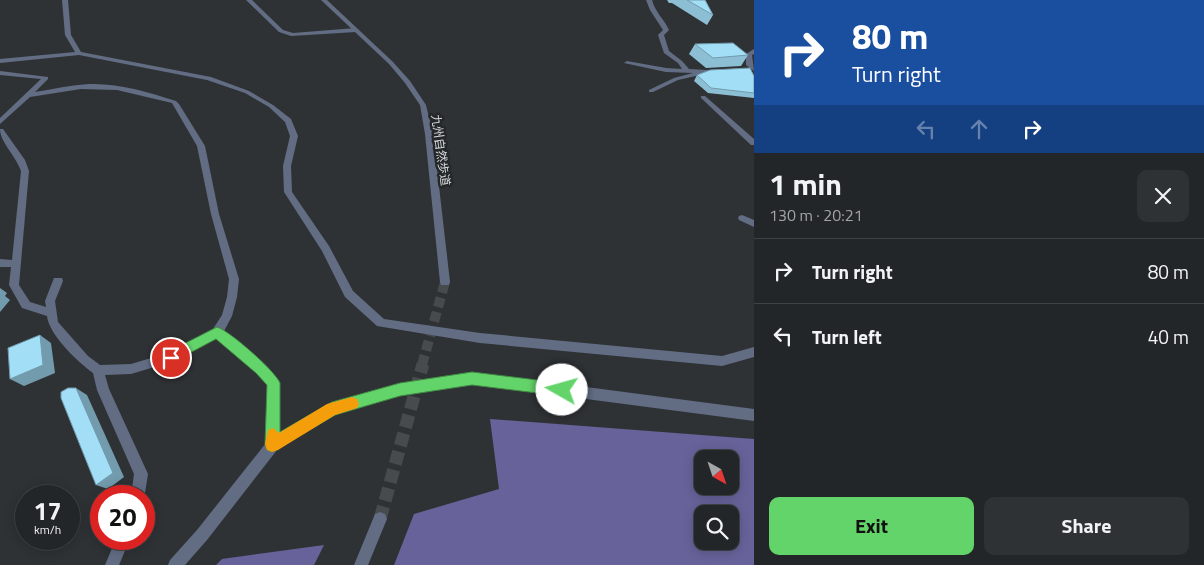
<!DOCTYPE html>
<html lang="en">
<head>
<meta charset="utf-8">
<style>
	body { margin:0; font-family:"Titillium Web","Noto Sans JP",sans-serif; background:#2f3234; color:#f1f3f6; height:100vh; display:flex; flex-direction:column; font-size:19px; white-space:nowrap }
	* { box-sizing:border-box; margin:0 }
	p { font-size:16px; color:#a3a5a8 }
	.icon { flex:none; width:28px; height:28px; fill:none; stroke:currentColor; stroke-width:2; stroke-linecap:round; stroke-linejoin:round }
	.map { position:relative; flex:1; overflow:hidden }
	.drawer { display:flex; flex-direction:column; background:#232628; width:450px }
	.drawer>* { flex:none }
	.hud { background:#1a4fa0; color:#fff; overflow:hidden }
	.needle { width:32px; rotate:140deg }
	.tools { position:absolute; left:694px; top:450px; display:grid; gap:10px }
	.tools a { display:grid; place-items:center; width:45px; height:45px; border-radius:10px; background:#232628; box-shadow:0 2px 12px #0003,0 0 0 1px #404345; font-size:25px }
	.speed { position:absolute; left:15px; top:485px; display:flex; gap:10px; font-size:25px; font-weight:700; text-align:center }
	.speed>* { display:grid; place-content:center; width:65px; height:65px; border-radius:50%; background:#232628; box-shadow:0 2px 12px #0003,0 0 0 1px #404345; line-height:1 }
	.speed small { font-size:12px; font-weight:400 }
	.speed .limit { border:8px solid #d22; background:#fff; color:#111 }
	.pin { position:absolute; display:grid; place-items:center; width:42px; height:42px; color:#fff; margin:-21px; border:2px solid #fff; border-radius:50%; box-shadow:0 1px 5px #0007 }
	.me { position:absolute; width:55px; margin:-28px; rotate:277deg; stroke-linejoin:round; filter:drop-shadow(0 0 4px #0008) }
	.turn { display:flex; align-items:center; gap:18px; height:105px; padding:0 15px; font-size:22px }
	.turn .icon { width:65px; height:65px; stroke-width:2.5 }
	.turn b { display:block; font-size:35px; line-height:42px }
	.lanes { display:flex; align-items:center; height:48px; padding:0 15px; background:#0003; justify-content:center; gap:25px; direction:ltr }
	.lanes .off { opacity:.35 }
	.round { display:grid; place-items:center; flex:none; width:52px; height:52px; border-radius:10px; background:#2f3234 }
	.overview { display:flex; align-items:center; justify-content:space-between; height:85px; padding:0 15px }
	h1 { font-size:30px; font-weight:700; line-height:38px }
	.primary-button { display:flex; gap:10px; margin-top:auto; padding:10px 15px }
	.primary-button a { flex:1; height:58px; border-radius:10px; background:#63d469; color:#111; font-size:20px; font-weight:700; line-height:58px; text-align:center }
	.primary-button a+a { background:#2f3234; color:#f1f3f6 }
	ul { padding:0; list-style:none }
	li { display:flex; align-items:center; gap:15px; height:65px; padding:0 15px; border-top:1px solid #404345 }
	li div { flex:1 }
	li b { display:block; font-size:19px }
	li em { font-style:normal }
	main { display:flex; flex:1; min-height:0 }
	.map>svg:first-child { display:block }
	.forest { fill:#676299; fill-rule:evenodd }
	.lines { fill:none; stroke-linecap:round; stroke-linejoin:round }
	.tertiary-tunnel-far1 { stroke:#484b4e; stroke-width:10; stroke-dasharray:10 5; stroke-linecap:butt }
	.tertiary-tunnel { stroke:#484b4e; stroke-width:13; stroke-dasharray:13 6; stroke-linecap:butt }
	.service { fill:#626d84; fill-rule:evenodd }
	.pedestrian { fill:#626d84; fill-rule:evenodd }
	.tertiary { fill:#626d84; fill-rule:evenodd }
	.wall { fill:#8cbfd4 }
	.shaded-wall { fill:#729bad }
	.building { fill:#a3def7; stroke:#729bad }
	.route { fill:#63d469; stroke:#408a44 }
	.slow { fill:#f59e0b }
	.labels { text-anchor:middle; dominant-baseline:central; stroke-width:5; stroke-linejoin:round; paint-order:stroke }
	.far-street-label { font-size:12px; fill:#d8dadb; stroke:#25282a }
</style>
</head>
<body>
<main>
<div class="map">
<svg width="754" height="565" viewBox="0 0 754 565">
	<rect width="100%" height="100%" fill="#2f3235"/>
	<!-- forest -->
	<path class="forest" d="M490 419 754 439V565H394L414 514 499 489ZM702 459H730V486H702ZM702 514H730V541H702Z
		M324 545 314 565H216L222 559Z"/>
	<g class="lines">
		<!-- tertiary-tunnel-far1 -->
		<path class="tertiary-tunnel-far1" d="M422 365 445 282"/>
		<!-- tertiary-tunnel -->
		<path class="tertiary-tunnel" d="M380 519 423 364"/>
		<!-- service -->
		<path class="service" d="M62 0H68L71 35 81 52 211 77 249 91 273 105 291 119 298 136 291 166 292 192 329 246 353 291 384 319 480 333 722 356 754 347V357L722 366 480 343 377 326 345 297 322 251 284 192 283 166 290 136 285 122 269 107 245 93 207 80 79 55 0 63V59L75 52 65 35Z
			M246 0H252L283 30 293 33 356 28 359 30 356 32 291 36 279 32Z
			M646 0H652C655 12 664 19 669 30L664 35 669 51 682 61 689 69 707 70 709 71V73L678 80 653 92H649V90L674 78 693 73 666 72 624 63 627 61 666 68 682 69 678 63 664 53 658 35 663 30 650 10Z
			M0 71 48 77V79L35 92C53 89 71 85 89 84 119 83 148 92 176 101L179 104 205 146 219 214 239 279 237 297 232 316 224 331C240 344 271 364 279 383L278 434 332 403 401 383 472 372 754 409V421L472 384 401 395 335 414 277 450 207 540 185 565H168L170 560 197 530 266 443 267 385 256 372 216 338 171 362 131 374 105 375 109 389 148 474 144 499V496H131L134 474 97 390 93 373C78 362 49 335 47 316L22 308 9 285 11 267H0V259L12 260 21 171C16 156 0 142 0 129H3L25 160 29 171 19 285 30 302 46 307 45 301 54 278H62L63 281 55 301 58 322 88 356 100 365 131 364 168 353 213 329 222 315 227 297 229 279 211 214 197 146 172 103 117 90 81 89 30 97 0 124V118L41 79 0 75Z
			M701 96H705L754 139V145H751L701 98Z
			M742 215 754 220V227L739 220 738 218 739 216Z
			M116 539H130L119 565H105Z"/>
		<!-- pedestrian -->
		<path class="pedestrian" d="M754 49V54L752 55 754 71 746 65V54Z"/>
		<!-- tertiary -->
		<path class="tertiary" d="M321 0H327L393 62 410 81 426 105 433 134 450 282 449 285H441L440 282 425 134 420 105 405 83 389 64Z
			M380 512 385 514 387 519 368 565H354L375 514Z"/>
	</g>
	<!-- wall -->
	<path class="wall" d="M667 0H705L713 15 707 25 672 3H669Z
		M695 44 748 55 741 66 706 68 689 54Z
		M697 75 754 76V98L708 93 694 81Z"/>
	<!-- shaded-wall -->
	<path class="shaded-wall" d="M0 288 7 293 5 296 10 300 0 312Z
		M40 335 51 343 55 373 24 386 10 379Z
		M76 388 87 395 124 477 108 489 96 485Z"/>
	<!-- building -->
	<path class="building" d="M687 0H705L713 15Z
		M733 43 748 55 713 58 695 44Z
		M750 68 754 76V93L711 88 697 75 710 70Z
		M40 335 43 365 10 379 8 348Z
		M68 388H76L113 473 96 485 61 398V392Z"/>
	<!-- route -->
	<path class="route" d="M217 327C230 331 275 371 280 383V432L332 402 400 383 472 372 562 383 567 385 569 390 567 394 562 396 472 385 400 396 335 415 272 452 267 450 265 444 267 385 256 373 216 339 171 363 166 362 164 358 166 353Z"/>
	<!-- slow -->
	<path class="slow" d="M352 397 357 399 359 404 357 408 335 415 278 450 272 452 267 450 265 444 268 430 273 428 279 433 327 404Z"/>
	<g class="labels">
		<!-- far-street labels -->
		<g class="far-street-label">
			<text transform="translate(441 150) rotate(82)">九州自然歩道</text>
		</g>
	</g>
</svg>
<div class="tools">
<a><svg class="needle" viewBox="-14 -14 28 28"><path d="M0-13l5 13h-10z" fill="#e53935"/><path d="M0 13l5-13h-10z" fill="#a3a5a8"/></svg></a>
<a><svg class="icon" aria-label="search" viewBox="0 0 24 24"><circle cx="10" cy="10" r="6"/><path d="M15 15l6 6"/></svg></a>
</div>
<div class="speed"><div>17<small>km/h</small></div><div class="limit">20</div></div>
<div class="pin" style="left:171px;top:358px;background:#d93025"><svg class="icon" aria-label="arrive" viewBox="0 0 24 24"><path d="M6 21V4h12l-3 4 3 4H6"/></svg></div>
<svg class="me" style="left:562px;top:390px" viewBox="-20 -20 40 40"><circle r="19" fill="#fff"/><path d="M0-13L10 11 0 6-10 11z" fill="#63d469"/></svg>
</div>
<section class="drawer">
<div class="hud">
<div class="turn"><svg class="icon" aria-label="right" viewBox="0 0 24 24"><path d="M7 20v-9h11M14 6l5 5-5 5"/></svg><div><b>80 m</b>Turn right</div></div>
<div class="lanes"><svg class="icon off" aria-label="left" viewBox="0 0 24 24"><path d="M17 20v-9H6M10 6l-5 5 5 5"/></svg><svg class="icon off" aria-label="ahead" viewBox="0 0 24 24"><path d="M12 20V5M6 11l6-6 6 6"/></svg><svg class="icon" aria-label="right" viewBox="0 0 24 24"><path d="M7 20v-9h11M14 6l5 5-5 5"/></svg></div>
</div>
<div class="overview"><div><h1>1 min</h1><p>130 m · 20:21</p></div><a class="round"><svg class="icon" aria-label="close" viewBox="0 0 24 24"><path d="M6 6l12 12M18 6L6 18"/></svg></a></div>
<ul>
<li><svg class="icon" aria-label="right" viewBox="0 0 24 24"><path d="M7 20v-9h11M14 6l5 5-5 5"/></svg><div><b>Turn right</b></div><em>80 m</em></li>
<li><svg class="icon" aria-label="left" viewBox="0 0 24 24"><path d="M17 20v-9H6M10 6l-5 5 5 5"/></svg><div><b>Turn left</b></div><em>40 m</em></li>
</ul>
<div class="primary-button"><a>Exit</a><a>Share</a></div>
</section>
</main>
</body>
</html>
